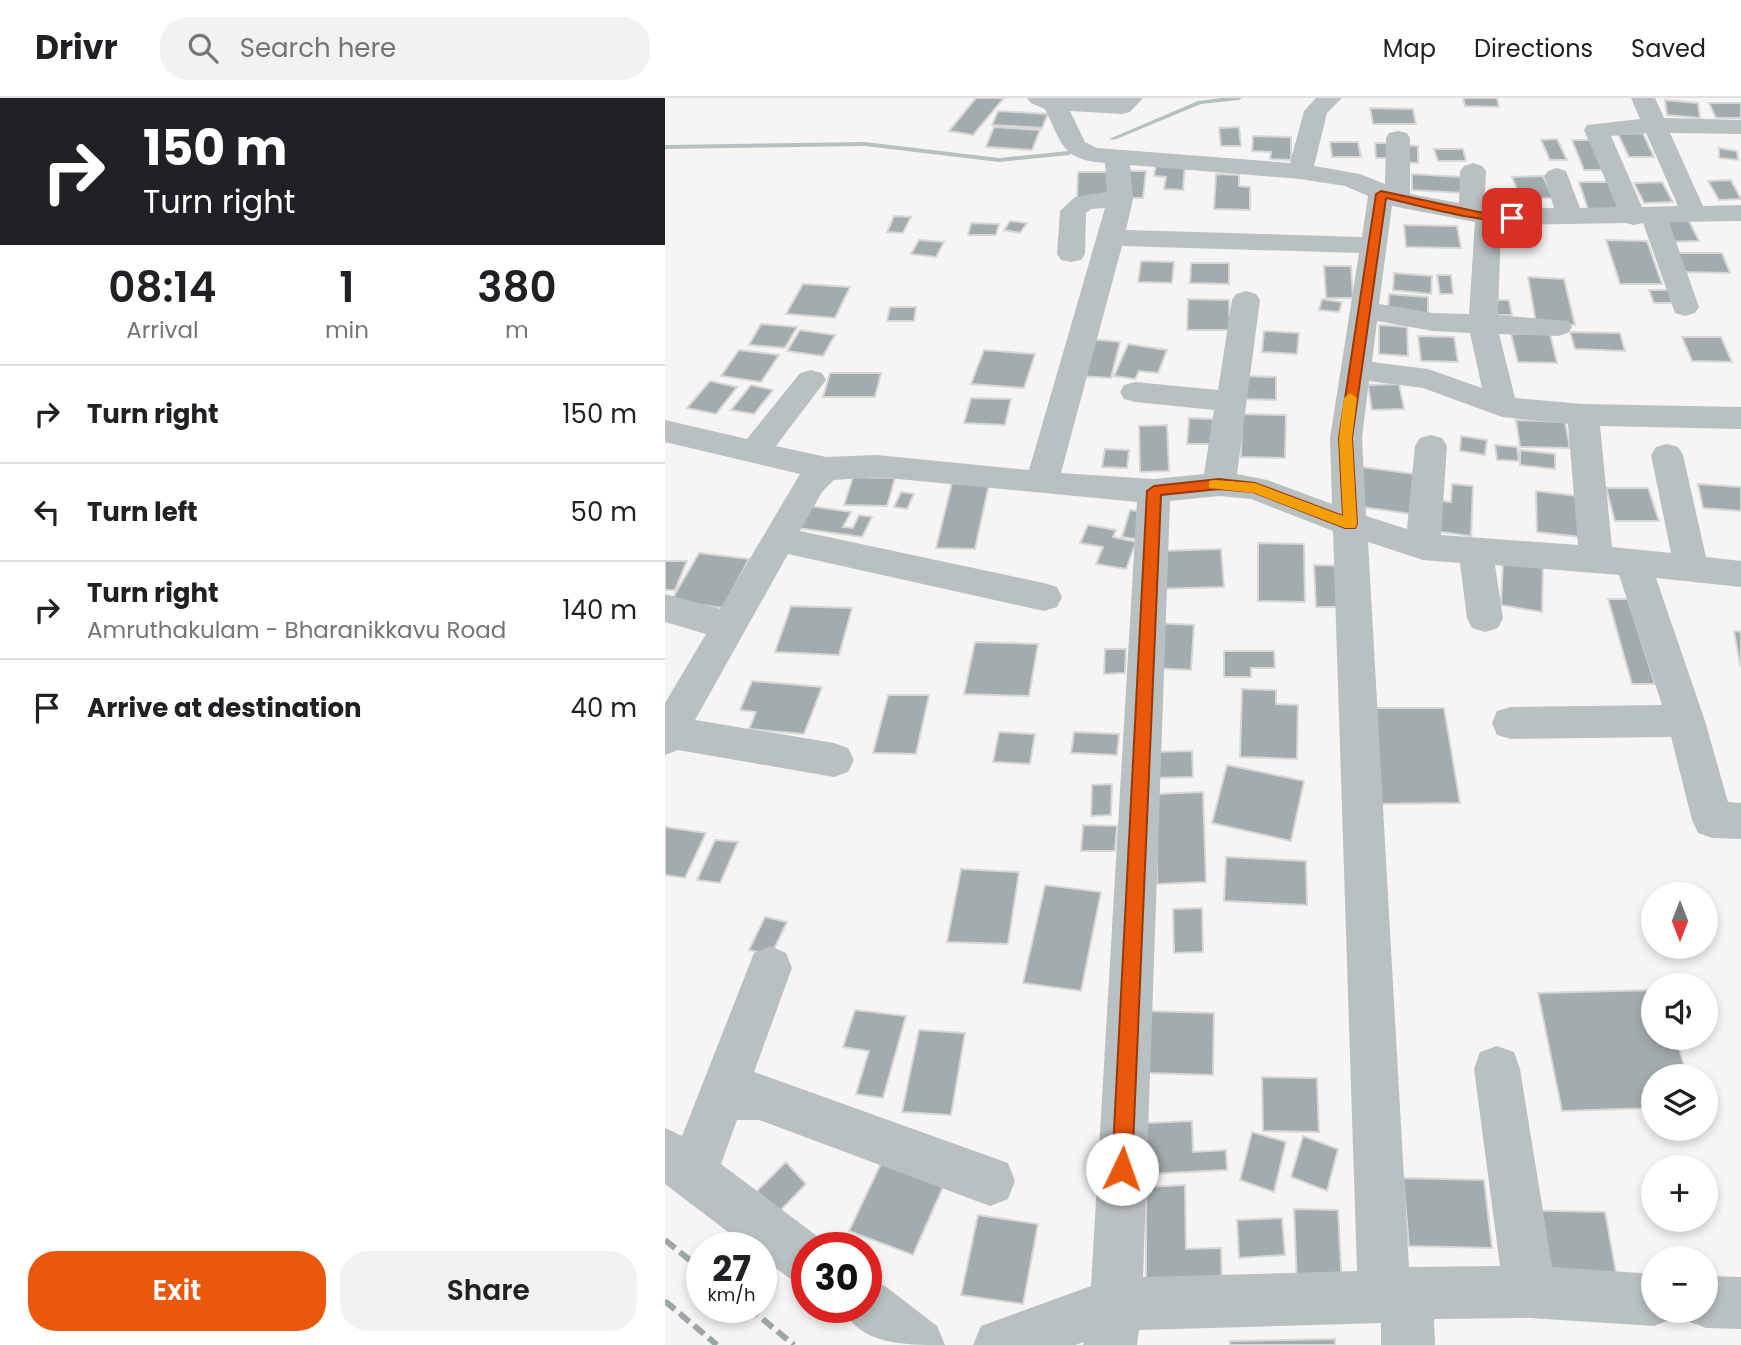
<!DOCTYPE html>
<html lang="en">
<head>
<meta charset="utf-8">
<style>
	body { margin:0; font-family:Poppins,sans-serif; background:#f2f2f2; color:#202124; height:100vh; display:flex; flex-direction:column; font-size:26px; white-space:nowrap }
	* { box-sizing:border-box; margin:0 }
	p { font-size:23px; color:#757577 }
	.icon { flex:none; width:38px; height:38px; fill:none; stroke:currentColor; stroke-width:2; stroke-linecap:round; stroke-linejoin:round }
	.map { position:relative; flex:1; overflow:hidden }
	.drawer { display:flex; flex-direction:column; background:#fff; width:665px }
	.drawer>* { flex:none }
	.banner { background:#202124; color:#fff; overflow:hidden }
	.needle { width:46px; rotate:180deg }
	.controls { position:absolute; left:976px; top:784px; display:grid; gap:14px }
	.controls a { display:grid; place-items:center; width:77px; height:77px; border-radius:50%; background:#fff; box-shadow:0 4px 10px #0003; font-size:35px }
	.speed { position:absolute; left:21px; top:1134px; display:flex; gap:14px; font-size:35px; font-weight:700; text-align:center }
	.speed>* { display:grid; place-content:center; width:91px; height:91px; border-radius:50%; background:#fff; box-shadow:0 4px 10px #0003; line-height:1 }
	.speed small { font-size:18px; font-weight:400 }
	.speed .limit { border:10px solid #d22; background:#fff; color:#111 }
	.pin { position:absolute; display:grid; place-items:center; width:60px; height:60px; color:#fff; margin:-30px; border-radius:14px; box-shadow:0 4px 10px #0006 }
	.me { position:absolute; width:77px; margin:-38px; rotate:3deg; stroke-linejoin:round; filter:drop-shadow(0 0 5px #0008) }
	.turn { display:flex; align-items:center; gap:24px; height:147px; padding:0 28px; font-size:32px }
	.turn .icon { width:91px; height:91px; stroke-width:2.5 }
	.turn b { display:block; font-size:49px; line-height:60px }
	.eta { display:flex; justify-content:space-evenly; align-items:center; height:119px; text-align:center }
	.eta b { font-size:42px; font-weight:600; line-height:49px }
	.button { display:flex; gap:14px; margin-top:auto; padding:14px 28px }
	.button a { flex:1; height:80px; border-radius:28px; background:#ea580c; color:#fff; font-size:28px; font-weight:600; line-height:80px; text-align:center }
	.button a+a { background:#f2f2f2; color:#202124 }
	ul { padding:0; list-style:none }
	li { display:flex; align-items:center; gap:21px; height:98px; padding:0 28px; border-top:2px solid #e0e0e0 }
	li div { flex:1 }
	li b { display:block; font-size:26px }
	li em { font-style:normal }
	header { display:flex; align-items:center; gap:42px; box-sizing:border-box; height:98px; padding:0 35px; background:#fff; border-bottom:2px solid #e0e0e0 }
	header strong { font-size:33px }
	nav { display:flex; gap:38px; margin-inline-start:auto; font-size:24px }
	.search { width:490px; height:63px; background:#f2f2f2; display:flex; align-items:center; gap:18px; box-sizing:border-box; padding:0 24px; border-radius:28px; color:#757577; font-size:26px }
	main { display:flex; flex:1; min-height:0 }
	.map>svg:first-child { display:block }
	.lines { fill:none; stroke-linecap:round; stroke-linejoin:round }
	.stream { fill:#b3c1c0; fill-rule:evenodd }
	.building { fill:#a2acae; stroke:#d8d7d6; stroke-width:2 }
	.minor { fill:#b9c0c1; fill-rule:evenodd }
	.rail { stroke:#9ca6a7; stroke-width:6; stroke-dasharray:13 6; stroke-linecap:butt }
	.route { fill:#ea580c; stroke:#983908; stroke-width:2 }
	.slow { fill:#f59e0b }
</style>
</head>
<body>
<header>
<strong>Drivr</strong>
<div class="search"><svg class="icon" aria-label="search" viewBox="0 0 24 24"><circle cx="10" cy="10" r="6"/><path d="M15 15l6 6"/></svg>Search here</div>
<nav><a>Map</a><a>Directions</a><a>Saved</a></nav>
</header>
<main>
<section class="drawer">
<div class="banner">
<div class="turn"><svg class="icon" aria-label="right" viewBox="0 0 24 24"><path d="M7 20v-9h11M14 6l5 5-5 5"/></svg><div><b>150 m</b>Turn right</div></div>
</div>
<div class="eta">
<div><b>08:14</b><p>Arrival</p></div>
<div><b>1</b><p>min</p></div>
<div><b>380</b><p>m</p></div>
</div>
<ul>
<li><svg class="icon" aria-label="right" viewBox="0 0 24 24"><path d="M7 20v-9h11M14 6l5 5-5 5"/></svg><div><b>Turn right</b></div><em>150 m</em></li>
<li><svg class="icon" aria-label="left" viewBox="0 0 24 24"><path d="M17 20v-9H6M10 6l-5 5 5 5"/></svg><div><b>Turn left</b></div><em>50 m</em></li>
<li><svg class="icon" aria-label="right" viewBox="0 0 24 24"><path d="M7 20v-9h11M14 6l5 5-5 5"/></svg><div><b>Turn right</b><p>Amruthakulam - Bharanikkavu Road</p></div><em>140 m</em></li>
<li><svg class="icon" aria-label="arrive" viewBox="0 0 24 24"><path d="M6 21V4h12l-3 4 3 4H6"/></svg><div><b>Arrive at destination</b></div><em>40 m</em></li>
</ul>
<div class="button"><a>Exit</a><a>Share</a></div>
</section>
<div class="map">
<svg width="1076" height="1247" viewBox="0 0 1076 1247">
	<rect width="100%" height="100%" fill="#f6f5f4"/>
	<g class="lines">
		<!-- stream -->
		<path class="stream" d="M557 0H577L574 2 536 6 449 42 444 41 533 3Z
			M200 44 334 60 404 53 407 55 404 57 334 64 200 48 0 51V47Z"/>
	</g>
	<!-- building -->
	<path class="building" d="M311 0H339L308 37 284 33Z
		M798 0H832L834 9 800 8Z
		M1000 2 1033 5 1035 20 1002 17Z
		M1044 5H1076V20H1051Z
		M705 10 748 11 751 26H708Z
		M333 13 383 16 377 30 327 27Z
		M329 29 375 32 367 52 321 49Z
		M574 29 576 48H556L554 30Z
		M978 35 989 59H964L953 36Z
		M588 38 626 39V62L605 61 606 54 587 53Z
		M892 41 902 62H885L876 42Z
		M907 42H933L946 72H919Z
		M665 44H693L696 59H667Z
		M710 45H726L728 60H711Z
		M736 47 753 48V65L736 64Z
		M1054 50 1072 53 1073 62 1054 60Z
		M769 51H798L801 63H773Z
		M491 66H520L518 92 499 91 501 79 489 78Z
		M459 73H481L478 100H456Z
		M413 74H447L446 99 412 100Z
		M551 76 574 77V88L585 89V112L549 111Z
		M747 76 797 79 798 95 747 92Z
		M878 78 888 100 840 101 836 91H852L847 79Z
		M1066 82 1076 101 1054 102 1043 83Z
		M914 84H947L958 114H924Z
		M997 84 1008 104 979 105 969 85Z
		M229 118 246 119 238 135 222 134Z
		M1023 121 1034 143 999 144 989 122Z
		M345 123 362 125 355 135 339 132Z
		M306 125 334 126 331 137H303Z
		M739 127 792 128 796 150 741 149Z
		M254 142 279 144 271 159 246 156Z
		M941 142 982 143 997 186H955Z
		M1002 155H1057L1065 175 1010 174Z
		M476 163 509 164 507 185 473 184Z
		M526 165H564V186L525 185Z
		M659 168H686L688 200H661Z
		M729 175 767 178 766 196 728 192Z
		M772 177H786L788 196H775Z
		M863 179 899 181 910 227 871 225Z
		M138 186 185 189 170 220 121 216Z
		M984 192H1003L1009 205H989Z
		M724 196 763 199V220L723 216Z
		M523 201 564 202 565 232H522Z
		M657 201 677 204 674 214 654 212Z
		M823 202H844L847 217H825Z
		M225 209H251L249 223H222Z
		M96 226 132 229 120 250 84 247Z
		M714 227 742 229 743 258 714 256Z
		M135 232 170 237 158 258 122 253Z
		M599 233 634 235 632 256 597 254Z
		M905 234 955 235 960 253 910 251Z
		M846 236H885L892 265 853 264Z
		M753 238 789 239 793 264 756 263Z
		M1017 239H1056L1067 264 1027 263Z
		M424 241 455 244 446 280 414 278Z
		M463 246 502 252 493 275 474 273 470 281 449 278Z
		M74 252 114 257 96 284 56 278Z
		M319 252 370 256 359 290 306 286Z
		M165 275H216L210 299H158Z
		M579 278 611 279V302L579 301Z
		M45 283 72 289 51 316 22 310Z
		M734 286 739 311 707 312 703 287Z
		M86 287 108 292 89 316 66 312Z
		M306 300 346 301 340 327 299 325Z
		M577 316 621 317 620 360 576 359Z
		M524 320 548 321 547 346H522Z
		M851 322 900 324 905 350 855 349Z
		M502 327 504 373 475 374 474 328Z
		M796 338 822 342 820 357 795 353Z
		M830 347 852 349 854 363 832 362Z
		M440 351 464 352 462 370 437 369Z
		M855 352 890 356V371L855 367Z
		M696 369 758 377 754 417 690 408Z
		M188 379 230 380 222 408 179 407Z
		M287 385 324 386 310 451 271 450Z
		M787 386 808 388 806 438 769 433 771 402 786 404Z
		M1033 386 1076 389V413L1038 410Z
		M941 390H983L994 423H950Z
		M871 393 913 398 916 439 872 434Z
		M236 394 249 396 242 411 229 409Z
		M145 408 186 414 178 429 188 430 194 417 207 419 197 439 133 430Z
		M465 412 479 414 471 441 457 439Z
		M423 427 451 432 448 439 471 444 461 471 431 466 438 449 415 445Z
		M593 445 639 446 640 504 593 503Z
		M556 451 559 489 493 491V453Z
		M34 455 84 461 58 510 6 503Z
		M838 462 878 468 877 514 836 507Z
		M0 463H22L10 492H0Z
		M649 467 680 468 683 509H651Z
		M943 501H963L990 586H967Z
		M126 508 187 510 174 557 110 554Z
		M490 525 529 527 526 572 486 570Z
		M1069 533 1076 534V567H1075Z
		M310 544 373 546 364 598 299 596Z
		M440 551H461L460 575 439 576Z
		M559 553H609L610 570H586V579H559Z
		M87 583 157 589 139 636 84 631 91 614 75 612Z
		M577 591 611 592V606L633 607 632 661 575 659Z
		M223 597H264L251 656 208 655Z
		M709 610H779L795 705 707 706Z
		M334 634 370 636 365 666 328 664Z
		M409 634 454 636 452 657 406 655Z
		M527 653 528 679 489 680V654Z
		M562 667 639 683 626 743 547 725Z
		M447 686 446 717 426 718 427 687Z
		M538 694 541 784 492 786 491 696Z
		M418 727 452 728 450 753H416Z
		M0 729 41 735 20 780 0 777Z
		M50 742 73 744 55 785 32 782Z
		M561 759 641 763 642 807 559 803Z
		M296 771 354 774 343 846 282 844Z
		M380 787 436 794 416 893 358 885Z
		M537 810 538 854 509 855 508 811Z
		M100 819 122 824 106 857 84 852Z
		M989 892V940H1011L1022 978H989V1010L897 1013 873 895Z
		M190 912 241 918 218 1000 191 996 204 953 178 949Z
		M484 913 549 915 548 977 480 975Z
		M254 932 300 935 286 1017 237 1014Z
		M597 979 652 980 654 1034 598 1033Z
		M527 1023 528 1054 561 1052 562 1072 482 1076V1025Z
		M587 1034 621 1044 609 1094 575 1082Z
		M638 1038 673 1051 662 1093 626 1079Z
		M220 1057 282 1080 248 1157 184 1133Z
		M121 1064 141 1086 113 1115 92 1093Z
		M738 1080 819 1082 827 1150 744 1148Z
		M520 1087 521 1151 556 1150 557 1189 481 1192V1089Z
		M629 1111 673 1112 677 1188 632 1187Z
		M843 1112 940 1114 955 1197 853 1194Z
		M313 1117 373 1126 358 1206 296 1197Z
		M617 1120 620 1157 574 1160 572 1122Z
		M670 1241V1247H565V1243Z"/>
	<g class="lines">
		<!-- minor -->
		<path class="minor" d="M362 0H478L465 14 457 16 405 13 420 44 432 50 625 65 639 13 651 0H677L662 15 649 68 695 76 720 86 721 40 724 35 733 33 742 35 745 40V96L794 105 795 73 799 68 808 65 817 68 821 73 819 110 823 111 889 110 879 78 883 73 892 70 901 73 915 110 952 109 919 32 922 27 975 21 966 0H990L999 20 1076 22V36L1005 35 1038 108 1076 107V123L1004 124 1034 209 1030 215 1020 218 1010 215 978 125 969 127 960 125 836 127 833 217 903 223 907 229 903 235 893 238 834 236 850 300 918 306 1076 309V331L935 328 947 449 1006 455 986 357 991 349 1002 346 1013 349 1018 357 1041 459 1076 463V489L991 480 1040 623 1063 704 1076 705V741L1047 740 1033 735 1027 722 1006 639 846 641 832 637 827 625 832 613 846 609 997 607 954 477 830 467 838 520 833 530 820 534 807 530 802 520 795 465 758 462 703 444 744 1169 835 1168 809 971 815 954 832 948 849 954 855 971 887 1169 989 1176V1213H1011L1008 1221 989 1228 865 1220 769 1221 770 1247H716V1225L474 1232 472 1247H418L419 1244 410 1247H308L316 1228 426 1188 472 404 212 379 169 382 157 394 135 433 379 485 392 489 397 499 392 509 379 513 123 456 30 622 169 645 183 650 189 662 183 674 169 679 13 652 0 657V605L41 536 0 524V496L55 511 135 376 0 344V322L82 341 135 275 146 272 157 275 161 282 111 348 161 359 212 357 364 372 440 110 426 111 421 115 420 156 416 162 406 164 396 162 392 156 395 113 410 99 442 94 440 65C397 62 397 46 380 11L366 5ZM981 35 1013 108 977 109 946 38ZM465 67 635 81 680 88 703 98 697 139 461 132 468 101ZM727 108 810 124 804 216 768 215 714 206ZM457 148 694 155 665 340 667 406 602 382 572 376 595 202 591 196 581 193 571 196 567 202 553 292 470 284 459 287 455 294 459 301 470 304 549 312 539 376 489 381 396 375ZM712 223 768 233 805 235 817 290 763 271 707 264ZM704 283 758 290 837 319 903 326 913 447 776 437 782 348 777 340 766 337 755 340 750 348 742 431 701 418 697 340ZM554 398 586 401 668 433 692 1173 478 1179 505 403Z
			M105 848 121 855 127 870 89 974 343 1065 350 1083 343 1101 325 1108 94 1022H72L56 1066 160 1144 163 1150H142V1188L124 1180 96 1159V1150H84L0 1086V1030L17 1038 89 855Z
			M1041 1178 1076 1179V1231L1041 1230 1022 1223 1018 1213H1041Z
			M201 1181 220 1188 272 1228 280 1247C236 1247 196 1247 176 1209H201Z"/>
		<!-- rail -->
		<path class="rail" d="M0 1142 37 1172
			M0 1203 52 1247
			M83 1209 129 1247"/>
	</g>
	<!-- route -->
	<path class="route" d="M716 93 823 116 847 117 852 120C836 131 744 105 721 100L687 340 692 426 690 430H680L588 394 554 391 496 397 467 1071 464 1078 457 1081 450 1078 447 1071 482 393 489 388 554 381 590 385 678 418 674 340 711 96Z"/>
	<!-- slow -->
	<path class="slow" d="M685 295 692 300 687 340 692 426 690 430H680L589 395 544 390V383L549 382 590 385 678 418 674 340 679 300Z"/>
</svg>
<div class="controls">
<a><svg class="needle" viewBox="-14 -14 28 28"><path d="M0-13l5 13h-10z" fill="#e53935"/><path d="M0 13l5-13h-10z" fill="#757577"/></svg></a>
<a><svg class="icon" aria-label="sound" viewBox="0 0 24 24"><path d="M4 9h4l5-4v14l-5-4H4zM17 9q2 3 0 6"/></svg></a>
<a><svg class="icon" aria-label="layers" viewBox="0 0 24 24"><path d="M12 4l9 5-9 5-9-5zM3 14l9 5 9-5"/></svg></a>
<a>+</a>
<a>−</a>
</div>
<div class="speed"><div>27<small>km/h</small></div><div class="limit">30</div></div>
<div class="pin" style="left:847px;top:120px;background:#d93025"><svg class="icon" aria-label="arrive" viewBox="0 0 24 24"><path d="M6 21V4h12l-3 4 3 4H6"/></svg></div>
<svg class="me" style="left:457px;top:1071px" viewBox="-20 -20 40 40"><circle r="19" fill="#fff"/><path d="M0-13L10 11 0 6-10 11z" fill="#ea580c"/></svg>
</div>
</main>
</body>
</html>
